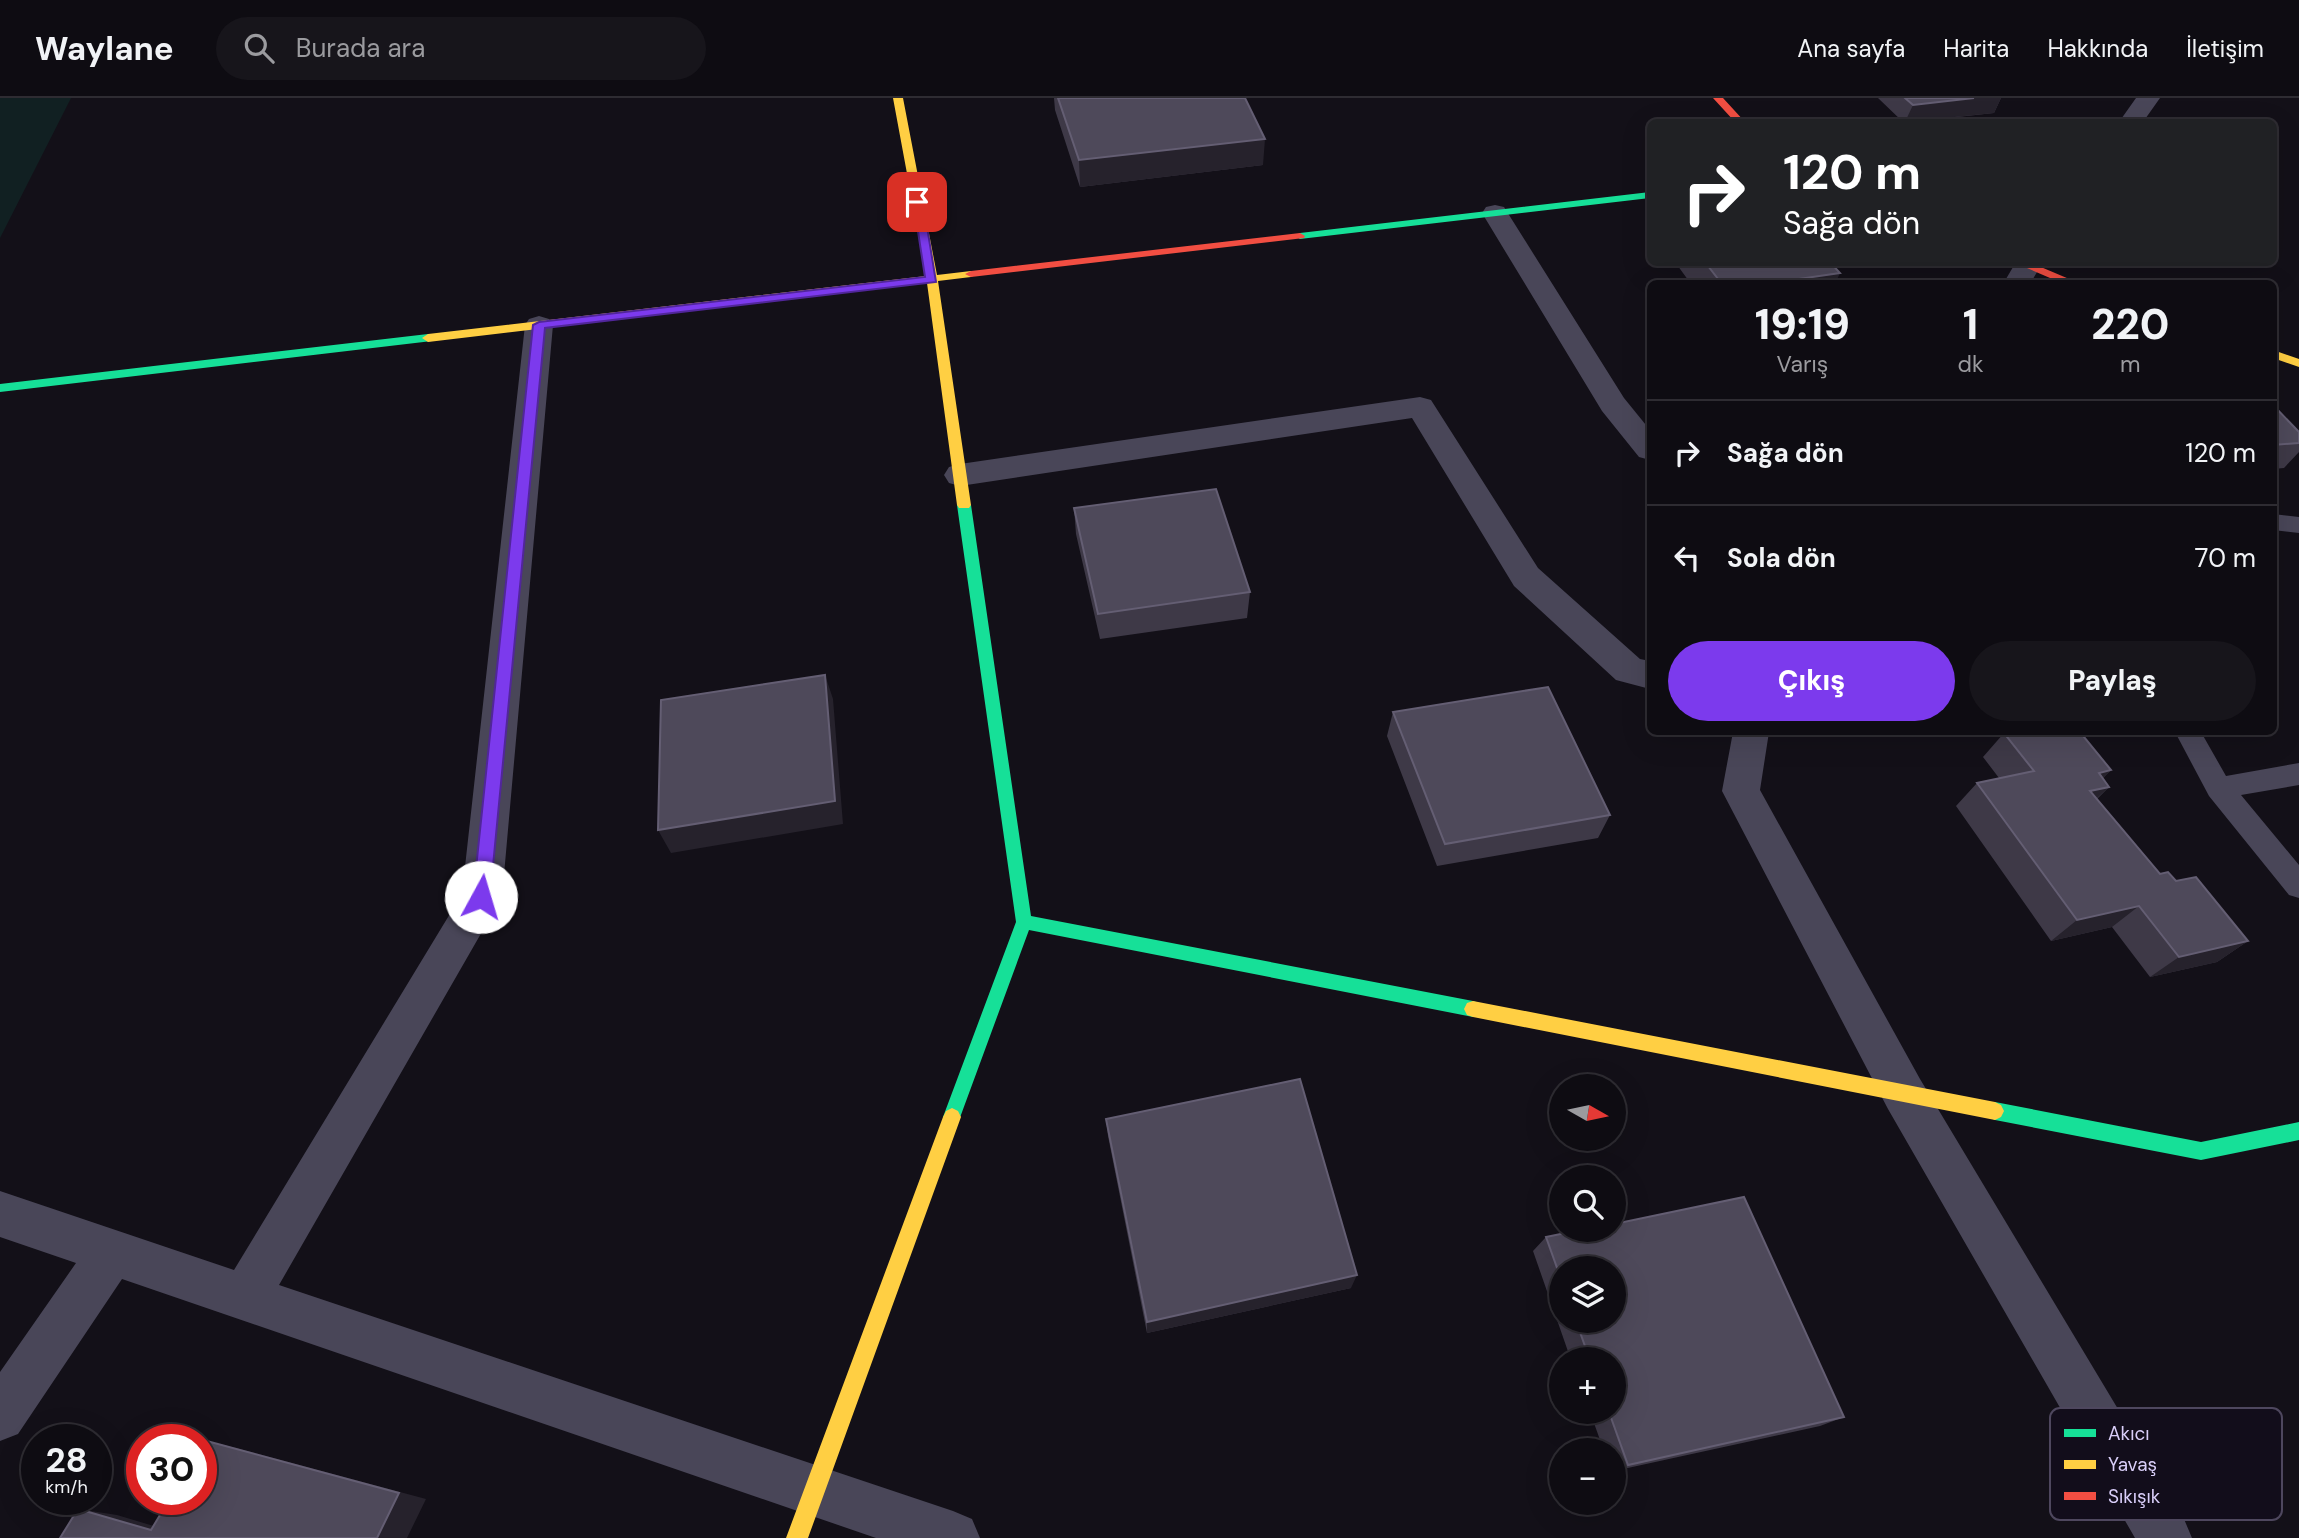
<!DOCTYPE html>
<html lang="tr">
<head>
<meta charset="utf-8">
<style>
	body { margin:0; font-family:"DM Sans",sans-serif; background:#17151b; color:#f1f3f6; height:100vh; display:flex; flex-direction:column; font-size:26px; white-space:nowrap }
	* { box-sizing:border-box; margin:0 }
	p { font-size:23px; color:#9b9b9f }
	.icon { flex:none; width:38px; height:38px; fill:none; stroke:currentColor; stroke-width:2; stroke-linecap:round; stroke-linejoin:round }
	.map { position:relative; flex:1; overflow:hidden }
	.details { position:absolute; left:1647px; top:182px; width:630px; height:455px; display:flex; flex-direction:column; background:#0e0c12; border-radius:10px; box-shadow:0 7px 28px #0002,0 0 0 2px #2e2c32 }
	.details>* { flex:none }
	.guide { position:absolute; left:1647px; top:21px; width:630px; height:147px; border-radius:10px; box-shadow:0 7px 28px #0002,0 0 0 2px #2e2c32; background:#202124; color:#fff; overflow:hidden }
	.needle { width:46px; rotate:99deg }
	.fabs { position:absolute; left:1549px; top:976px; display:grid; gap:14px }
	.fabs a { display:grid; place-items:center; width:77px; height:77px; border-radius:50%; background:#0e0c12; box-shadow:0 7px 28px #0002,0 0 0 2px #2e2c32; font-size:35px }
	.speed { position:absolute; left:21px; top:1326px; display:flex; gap:14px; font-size:35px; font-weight:700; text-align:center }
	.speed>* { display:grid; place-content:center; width:91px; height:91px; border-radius:50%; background:#0e0c12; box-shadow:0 7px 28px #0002,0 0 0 2px #2e2c32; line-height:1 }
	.speed small { font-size:18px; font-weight:400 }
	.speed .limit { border:10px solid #d22; background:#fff; color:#111 }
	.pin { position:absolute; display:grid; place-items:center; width:60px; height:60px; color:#fff; margin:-30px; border-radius:14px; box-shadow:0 4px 10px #0006 }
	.me { position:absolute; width:77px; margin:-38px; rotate:6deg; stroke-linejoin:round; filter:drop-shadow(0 0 5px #0008) }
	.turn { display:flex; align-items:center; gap:24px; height:147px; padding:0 21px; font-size:32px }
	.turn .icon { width:91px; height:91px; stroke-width:2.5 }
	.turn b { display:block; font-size:49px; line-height:60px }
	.eta { display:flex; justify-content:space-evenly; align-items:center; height:119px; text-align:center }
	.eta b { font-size:42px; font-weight:800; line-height:49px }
	.cta { display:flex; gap:14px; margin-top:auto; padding:14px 21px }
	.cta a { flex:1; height:80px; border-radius:42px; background:#7c3aed; color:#fff; font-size:28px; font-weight:800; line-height:80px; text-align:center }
	.cta a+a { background:#17151b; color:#f1f3f6 }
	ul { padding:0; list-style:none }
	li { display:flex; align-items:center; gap:21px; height:105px; padding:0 21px; border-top:2px solid #2e2c32 }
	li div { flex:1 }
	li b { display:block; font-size:26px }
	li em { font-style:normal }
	header { display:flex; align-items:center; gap:42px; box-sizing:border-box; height:98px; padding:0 35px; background:#0e0c12; border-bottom:2px solid #2e2c32 }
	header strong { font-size:33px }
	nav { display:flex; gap:38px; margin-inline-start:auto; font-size:24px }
	.search { width:490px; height:63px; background:#17151b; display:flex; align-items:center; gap:18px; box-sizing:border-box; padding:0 24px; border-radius:38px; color:#9b9b9f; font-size:26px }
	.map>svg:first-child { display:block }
	.green { fill:#112022 }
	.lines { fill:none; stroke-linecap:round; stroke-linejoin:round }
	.lane { fill:#494658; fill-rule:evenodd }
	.street { fill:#494658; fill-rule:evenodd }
	.fast { fill:#16e098; fill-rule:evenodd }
	.slow { fill:#ffcf43; fill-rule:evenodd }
	.jam { fill:#f24e42; fill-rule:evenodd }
	.wall { fill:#3e3947; fill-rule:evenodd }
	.shaded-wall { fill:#26222c }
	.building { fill:#4e495a; stroke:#645e73; stroke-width:2 }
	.route { fill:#7c3aed; stroke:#51269a; stroke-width:2 }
	.key { fill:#120d1b; stroke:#4e475e; stroke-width:2 }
	.key-label { font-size:19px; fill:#d9cef9 }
</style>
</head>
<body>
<header>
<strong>Waylane</strong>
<div class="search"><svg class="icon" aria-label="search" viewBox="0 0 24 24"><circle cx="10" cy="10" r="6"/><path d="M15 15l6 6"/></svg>Burada ara</div>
<nav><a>Ana sayfa</a><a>Harita</a><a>Hakkında</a><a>İletişim</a></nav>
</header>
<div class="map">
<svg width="2299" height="1440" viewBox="0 0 2299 1440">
	<rect width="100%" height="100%" fill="#131018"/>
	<!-- green -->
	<path class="green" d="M0 0H71L0 140Z"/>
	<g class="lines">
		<!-- lane -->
		<path class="lane" d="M2273 416 2299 419V435L2273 432Z
			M2175 634H2201L2226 678 2299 665V687L2241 697 2299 767V800L2289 797 2209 698Z"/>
		<!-- street -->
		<path class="street" d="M2136 0H2160L2143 24H2119Z
			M1495 107 1504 109 1624 300 1650 332V362L1639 359 1602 313 1482 115 1486 109Z
			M2016 164H2043L2030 186H2003Z
			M539 218 549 221 553 227 502 799 279 1187 953 1413 972 1421 980 1440H876L122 1181 18 1336 0 1343V1274L76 1165 0 1139V1093L234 1172 462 796 525 227 529 221Z
			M1420 299 1431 302 1538 470 1640 561 1650 563V591L1616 582 1514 488 1412 320 960 388 949 385 944 377 949 369 960 366Z
			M1733 634H1769L1760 692 1920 981 2184 1421 2192 1440H2135L1888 1011 1722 693Z"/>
		<!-- fast -->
		<path class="fast" d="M1650 94V100L1300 141 1295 138 1300 135Z
			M428 236 434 240 432 243 0 294V286Z
			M964 402 971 407 1031 818 1473 903 1479 905 1482 911 1479 917 1473 919 1029 832 958 1025 952 1028 946 1025 943 1019 1016 824 957 407Z
			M1995 1004 2201 1044 2299 1024V1042L2201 1062 1995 1022 1989 1019 1986 1013 1989 1007Z"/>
		<!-- slow -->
		<path class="slow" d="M893 0H903L937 177 971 173 977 176 971 179 938 183 971 407 969 410H959L957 407 927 185 428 244 422 240 428 236 926 178Z
			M2273 252 2299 261V269L2273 260Z
			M1473 903 1995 1004 2001 1007 2004 1013 2001 1019 1995 1022 1473 919 1467 917 1464 911 1467 905Z
			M952 1010 958 1013 961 1019 808 1440H786L943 1019 946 1013Z"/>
		<!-- jam -->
		<path class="jam" d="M1713 0H1723L1745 24H1735Z
			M1300 135 1305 138 1304 140 971 179 965 176 971 173Z
			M2013 164H2029L2081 186H2064Z"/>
	</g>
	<!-- wall -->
	<path class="wall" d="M1054 0H1245L1263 67 1080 89 1055 12Z
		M1878 0H2001L1994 15 1911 24H1903Z
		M1675 164H1830L1835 186H1691Z
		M2273 307 2299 334V354L2284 370 2273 371Z
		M1074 410 1250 494 1247 520 1100 541 1076 436Z
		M1393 614 1610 717 1598 740 1437 768 1387 638Z
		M2004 635 2111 672 2103 680 2109 689 2097 701 2160 776 2176 783 2248 843 2217 864 2150 879 2112 829 2051 843 1956 708 1977 685 1999 680 1983 659Z
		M1106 1021 1351 1190 1147 1235 1108 1038Z
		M1546 1139 1844 1319 1820 1328 1614 1373V1353H1604L1590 1314H1614V1262H1571L1533 1153ZM1561 1171 1614 1223H1561Z"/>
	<!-- shaded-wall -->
	<path class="shaded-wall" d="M1974 0H2001L1994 15 1905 24 1913 7Z
		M1265 41 1263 67 1080 89 1079 62Z
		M1840 175 1835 186H1765Z
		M825 577 833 601 843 726 671 755 658 732Z
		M2111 672 2086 696 2099 675Z
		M2109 689 2084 712 2090 693Z
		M2139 808 2112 829 2051 843 2077 822Z
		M2248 843 2217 864 2150 879 2179 859Z
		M1357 1177 1351 1190 1147 1235V1224Z
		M203 1342 236 1350 426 1401 407 1440H377Z
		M78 1411 117 1417 187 1438 151 1432Z"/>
	<!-- building -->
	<path class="building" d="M1058 0H1245L1265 41 1079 62Z
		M1905 0H1974L1913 7Z
		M1705 164H1830L1840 175 1765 186H1722Z
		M2273 307 2299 334V345L2273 347Z
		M1216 391 1250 494 1098 516 1074 410Z
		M825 577 835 703 658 732 661 602Z
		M1548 589 1610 717 1445 746 1393 614Z
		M2014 634H2080L2111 672 2099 675 2109 689 2090 693 2160 776 2168 774 2176 783 2196 779 2248 843 2179 859 2139 808 2077 822 1977 685 2034 673 2004 635Z
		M1300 981 1357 1177 1147 1224 1106 1021Z
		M1744 1099 1844 1319 1628 1367 1609 1314H1614V1262H1590L1576 1223H1614V1171H1561V1181L1546 1139 1580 1132H1614V1126Z
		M203 1342 399 1395 377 1440H60L78 1411 151 1432 169 1402H201V1345Z"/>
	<!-- route -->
	<path class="route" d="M913 101 923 104 936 184 545 230 490 799 481 806 476 804 473 799 533 227 539 224 925 179Z"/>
	<!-- legend -->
	<rect x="2050" y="1310" width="232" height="112" rx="10" class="key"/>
	<rect x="2064" y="1331" width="32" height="8" fill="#16e098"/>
	<rect x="2064" y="1362" width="32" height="9" fill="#ffcf43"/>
	<rect x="2064" y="1394" width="32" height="8" fill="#f24e42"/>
	<g class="key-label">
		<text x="2108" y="1342">Akıcı</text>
		<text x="2108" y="1373">Yavaş</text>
		<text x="2108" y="1405">Sıkışık</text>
	</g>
</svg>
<div class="fabs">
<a><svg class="needle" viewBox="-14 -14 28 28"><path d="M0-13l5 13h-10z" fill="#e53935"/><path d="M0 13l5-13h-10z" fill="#9b9b9f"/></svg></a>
<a><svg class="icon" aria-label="search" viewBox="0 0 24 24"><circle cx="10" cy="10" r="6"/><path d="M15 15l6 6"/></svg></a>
<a><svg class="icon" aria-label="layers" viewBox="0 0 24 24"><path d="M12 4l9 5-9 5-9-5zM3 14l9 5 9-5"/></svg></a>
<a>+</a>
<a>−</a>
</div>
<div class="speed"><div>28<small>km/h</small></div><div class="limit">30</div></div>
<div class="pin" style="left:917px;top:104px;background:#d93025"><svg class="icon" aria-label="arrive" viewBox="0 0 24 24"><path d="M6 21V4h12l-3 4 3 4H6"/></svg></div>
<svg class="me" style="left:481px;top:799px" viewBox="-20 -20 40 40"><circle r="19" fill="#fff"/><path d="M0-13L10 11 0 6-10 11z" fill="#7c3aed"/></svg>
<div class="guide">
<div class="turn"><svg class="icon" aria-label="right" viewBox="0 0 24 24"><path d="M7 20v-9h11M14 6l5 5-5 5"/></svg><div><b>120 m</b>Sağa dön</div></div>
</div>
<section class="details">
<div class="eta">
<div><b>19:19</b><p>Varış</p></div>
<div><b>1</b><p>dk</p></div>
<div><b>220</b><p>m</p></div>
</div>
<ul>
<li><svg class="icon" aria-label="right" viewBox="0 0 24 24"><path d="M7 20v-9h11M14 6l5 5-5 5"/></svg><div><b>Sağa dön</b></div><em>120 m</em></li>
<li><svg class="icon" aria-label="left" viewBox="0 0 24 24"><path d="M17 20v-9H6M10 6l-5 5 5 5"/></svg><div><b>Sola dön</b></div><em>70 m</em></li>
</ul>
<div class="cta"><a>Çıkış</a><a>Paylaş</a></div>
</section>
</div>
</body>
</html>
